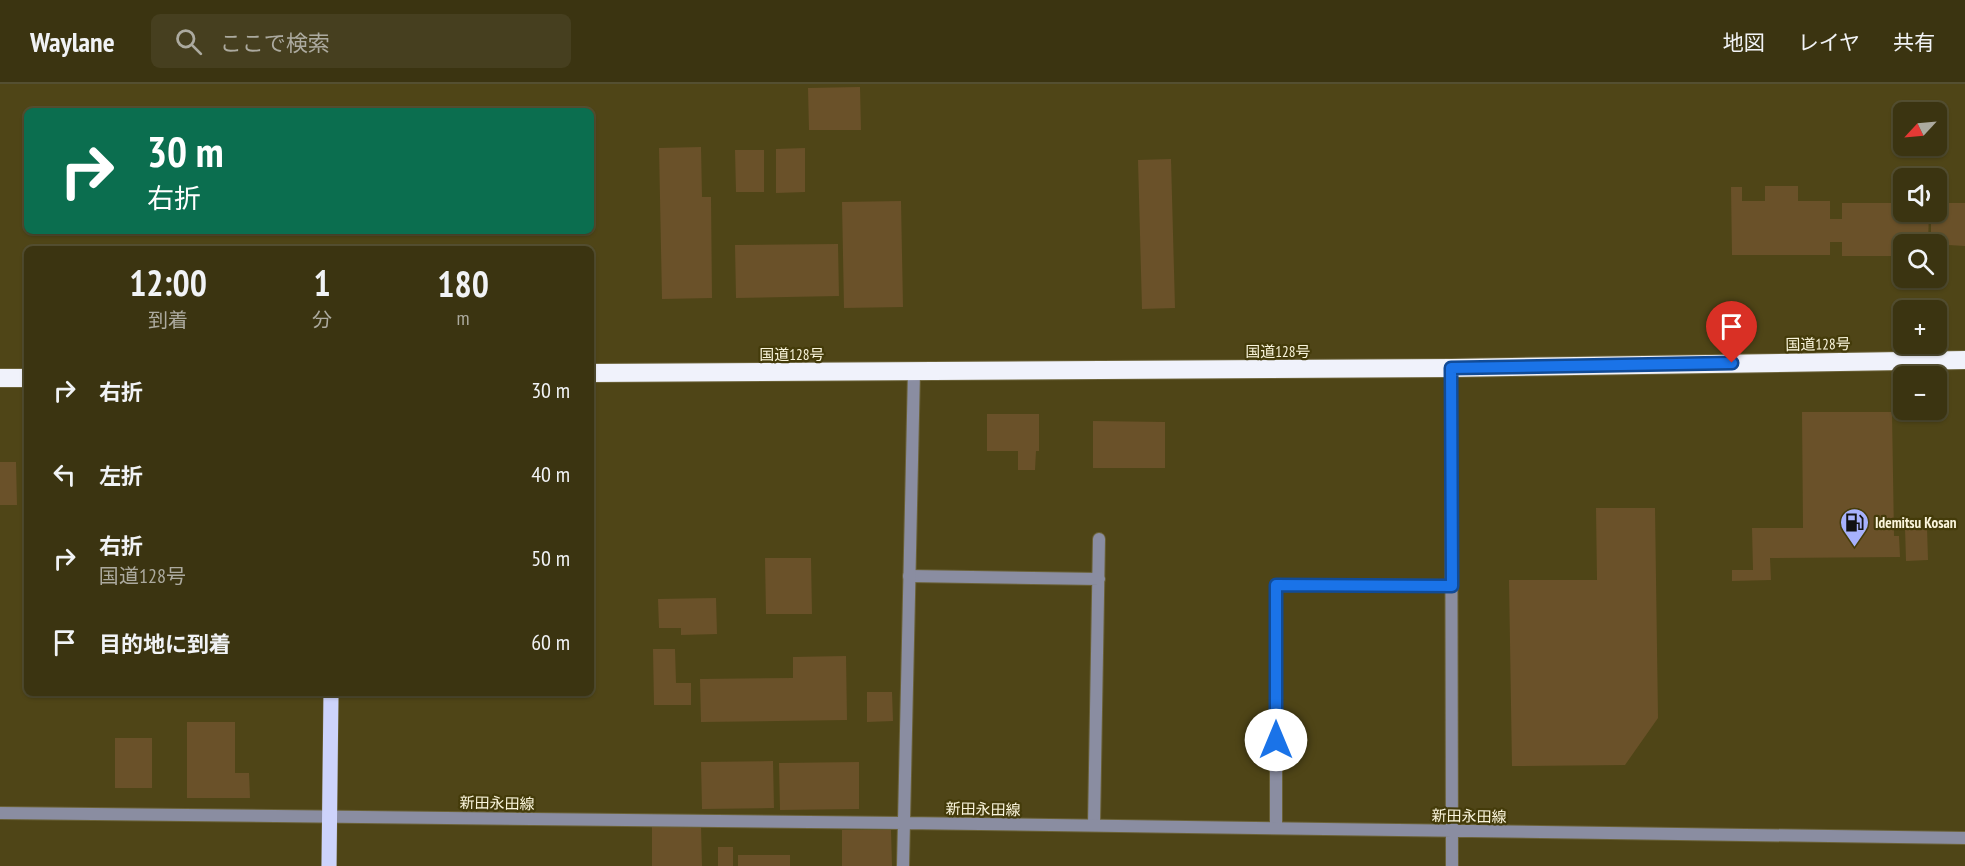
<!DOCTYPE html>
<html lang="ja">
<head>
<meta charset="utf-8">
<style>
	body { margin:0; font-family:"PT Sans Narrow","Noto Sans JP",sans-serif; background:#463f1f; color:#f1f3f6; height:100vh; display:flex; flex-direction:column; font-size:22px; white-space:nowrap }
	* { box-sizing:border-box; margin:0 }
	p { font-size:20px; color:#acaa9f }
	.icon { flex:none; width:33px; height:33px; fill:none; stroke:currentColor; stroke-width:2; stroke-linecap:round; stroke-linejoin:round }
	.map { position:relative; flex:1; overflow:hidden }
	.sheet { position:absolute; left:24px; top:162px; width:570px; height:450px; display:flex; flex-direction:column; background:#3b3411; border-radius:9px; box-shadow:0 2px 4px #0004,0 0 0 2px #544f31 }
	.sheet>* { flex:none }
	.banner { position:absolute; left:24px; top:24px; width:570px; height:126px; border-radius:9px; box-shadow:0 2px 4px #0004,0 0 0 2px #544f31; background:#0b6e4f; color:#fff; overflow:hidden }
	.needle { width:39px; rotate:244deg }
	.tools { position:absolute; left:1893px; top:18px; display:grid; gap:12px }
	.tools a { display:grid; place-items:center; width:54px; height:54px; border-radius:9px; background:#3b3411; box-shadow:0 2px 4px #0004,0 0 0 2px #544f31; font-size:30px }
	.pin { position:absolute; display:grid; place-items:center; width:51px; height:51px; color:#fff; margin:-62px -26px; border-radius:50% 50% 50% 0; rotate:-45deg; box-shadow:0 0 6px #0007 }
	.pin .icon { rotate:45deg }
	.me { position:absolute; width:66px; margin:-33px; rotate:0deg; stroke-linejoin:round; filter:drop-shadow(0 0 4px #0008) }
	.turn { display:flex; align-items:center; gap:21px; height:126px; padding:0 24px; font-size:27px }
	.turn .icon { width:78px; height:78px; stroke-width:2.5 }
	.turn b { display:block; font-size:42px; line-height:51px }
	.eta { display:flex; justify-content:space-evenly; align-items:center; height:102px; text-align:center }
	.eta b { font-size:36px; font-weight:800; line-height:42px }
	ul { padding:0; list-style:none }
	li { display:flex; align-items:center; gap:18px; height:84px; padding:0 24px }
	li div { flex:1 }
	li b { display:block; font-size:22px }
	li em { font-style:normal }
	header { display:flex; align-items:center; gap:36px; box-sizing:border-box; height:84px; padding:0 30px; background:#3b3411; border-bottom:2px solid #544f31 }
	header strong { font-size:28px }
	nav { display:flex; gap:33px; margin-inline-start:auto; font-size:21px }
	.search { width:420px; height:54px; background:#463f1f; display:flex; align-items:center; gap:15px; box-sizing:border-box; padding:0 21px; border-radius:9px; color:#acaa9f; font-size:22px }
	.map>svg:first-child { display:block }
	.building { fill:#6a5129 }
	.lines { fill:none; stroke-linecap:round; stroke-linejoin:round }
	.lane-casing { stroke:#6a6137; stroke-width:14 }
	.street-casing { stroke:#6a6137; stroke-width:14 }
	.primary-casing { stroke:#6a6137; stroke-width:16 }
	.highway-casing { stroke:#6a6137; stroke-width:20 }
	.lane { stroke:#8a8da1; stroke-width:12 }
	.street { stroke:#8a8da1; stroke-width:12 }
	.primary { stroke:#cdd3fb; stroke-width:15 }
	.highway { stroke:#f0f2fb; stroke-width:18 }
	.route-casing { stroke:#114b97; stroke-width:15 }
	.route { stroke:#1a73e8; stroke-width:10 }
	.labels { text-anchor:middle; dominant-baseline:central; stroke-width:4.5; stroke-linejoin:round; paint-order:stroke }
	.street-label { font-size:15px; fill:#faf5dc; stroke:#443b0a }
	.poi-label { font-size:15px; font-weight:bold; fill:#faf5dc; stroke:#443b0a; text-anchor:start }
</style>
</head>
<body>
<header>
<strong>Waylane</strong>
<div class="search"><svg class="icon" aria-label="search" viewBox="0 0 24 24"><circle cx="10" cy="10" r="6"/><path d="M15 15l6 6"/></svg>ここで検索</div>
<nav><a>地図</a><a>レイヤ</a><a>共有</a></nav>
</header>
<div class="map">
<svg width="1965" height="782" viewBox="0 0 1965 782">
	<rect width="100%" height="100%" fill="#4f4517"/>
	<!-- building -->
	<path class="building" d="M860 3 861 46H809L808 4Z
		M701 63 702 113H711L712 214 662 215 659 64Z
		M805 64V108L776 109V65Z
		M735 66H764V108H736Z
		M1171 75 1175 224 1142 225 1138 76Z
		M1765 102H1798V117H1830V135H1842V119H1904V128H1929L1928 160H1904V172H1842V158H1830V171H1732L1731 103H1742V117H1765Z
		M901 117 903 223 844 224 842 118Z
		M1943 119H1965V162L1931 160V135H1944Z
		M838 160 839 212 736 214 735 161Z
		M1802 328H1892L1894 452H1899L1900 473 1770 474 1771 496 1732 497V486H1753L1752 444H1803Z
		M987 330H1039V367H1036L1035 386H1018V367H987Z
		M1093 337 1165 338V384H1093Z
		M0 378H16L17 421H0Z
		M1596 424H1655L1658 634 1625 681 1512 682 1509 496H1597Z
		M1905 443H1927L1928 476 1906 477Z
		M765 474H811L812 530H766Z
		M716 514 717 550 681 551V544H659L658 515Z
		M653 565H675L676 599H691V621H654Z
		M846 572 847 636 701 638 700 595 793 594V573Z
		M867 608H892L893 637 867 638Z
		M187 638H235V689H249L250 714H187Z
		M115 654H152V704H115Z
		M773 677 774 724 702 725 701 678Z
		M859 678V725L780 726 779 679Z
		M701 742 702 782H652V743Z
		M842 746H891L892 782H842Z
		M718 763H733V782H718Z
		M738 771H790V782H738Z"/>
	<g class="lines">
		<defs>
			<path id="lane" d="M909 492 1099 495
				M1094 741 1099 455
				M1276 744V501L1452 502"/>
			<path id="street" d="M1451 284 1452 782
				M0 729 903 739 1965 754
				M903 782 914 287"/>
			<path id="primary" d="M329 782 331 609"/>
			<path id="highway" d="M591 289 1451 284 1965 276
				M0 294H27"/>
		</defs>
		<!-- lane casing -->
		<use href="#lane" class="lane-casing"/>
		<!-- street casing -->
		<use href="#street" class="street-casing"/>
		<!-- primary casing -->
		<use href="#primary" class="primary-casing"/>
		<!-- highway casing -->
		<use href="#highway" class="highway-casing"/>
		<!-- lane -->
		<use href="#lane" class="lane"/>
		<!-- street -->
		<use href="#street" class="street"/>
		<!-- primary -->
		<use href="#primary" class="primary"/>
		<!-- highway -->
		<use href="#highway" class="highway"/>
	</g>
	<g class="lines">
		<defs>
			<path id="route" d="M1276 656V501L1452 502 1451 284 1732 279"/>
		</defs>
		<!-- route casing -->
		<use href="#route" class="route-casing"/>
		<!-- route -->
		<use href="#route" class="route"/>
	</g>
	<!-- icons -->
	<defs>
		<symbol id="fuel-pin" viewBox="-11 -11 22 30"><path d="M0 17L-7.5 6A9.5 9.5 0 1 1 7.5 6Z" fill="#a7b1fc" stroke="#443b0a"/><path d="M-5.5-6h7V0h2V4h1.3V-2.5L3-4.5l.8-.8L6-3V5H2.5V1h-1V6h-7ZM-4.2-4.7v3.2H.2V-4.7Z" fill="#111"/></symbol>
	</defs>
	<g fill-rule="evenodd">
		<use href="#fuel-pin" x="1838" y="422" width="33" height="45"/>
	</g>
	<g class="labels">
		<!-- street labels -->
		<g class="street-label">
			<text transform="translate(1818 260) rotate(-1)">国道128号</text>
			<text x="1278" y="267">国道128号</text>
			<text x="792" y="270">国道128号</text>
			<text transform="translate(497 719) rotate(1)">新田永田線</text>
			<text transform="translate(983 725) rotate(1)">新田永田線</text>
			<text transform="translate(1469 732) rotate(1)">新田永田線</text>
		</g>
		<!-- poi labels -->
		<g class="poi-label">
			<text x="1875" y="438">Idemitsu Kosan</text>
		</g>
	</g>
</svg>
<div class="tools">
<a><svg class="needle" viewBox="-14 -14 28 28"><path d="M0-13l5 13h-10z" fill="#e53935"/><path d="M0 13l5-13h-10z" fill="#acaa9f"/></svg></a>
<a><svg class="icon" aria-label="sound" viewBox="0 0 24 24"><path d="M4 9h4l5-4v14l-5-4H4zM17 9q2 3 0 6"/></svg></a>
<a><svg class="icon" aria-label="search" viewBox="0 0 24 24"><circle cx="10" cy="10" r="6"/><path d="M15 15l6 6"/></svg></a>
<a>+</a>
<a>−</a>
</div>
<div class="pin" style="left:1732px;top:279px;background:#d93025"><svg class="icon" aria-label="arrive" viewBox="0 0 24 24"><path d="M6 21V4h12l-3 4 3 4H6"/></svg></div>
<svg class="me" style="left:1276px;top:656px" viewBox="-20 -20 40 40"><circle r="19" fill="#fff"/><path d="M0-13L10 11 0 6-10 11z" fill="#1a73e8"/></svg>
<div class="banner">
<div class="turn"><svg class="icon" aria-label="right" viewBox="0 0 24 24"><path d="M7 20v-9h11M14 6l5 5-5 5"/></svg><div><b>30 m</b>右折</div></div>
</div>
<section class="sheet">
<div class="eta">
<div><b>12:00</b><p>到着</p></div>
<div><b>1</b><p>分</p></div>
<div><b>180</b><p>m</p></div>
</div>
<ul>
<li><svg class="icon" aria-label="right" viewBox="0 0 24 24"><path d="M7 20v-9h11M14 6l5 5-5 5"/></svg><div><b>右折</b></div><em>30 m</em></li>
<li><svg class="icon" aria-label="left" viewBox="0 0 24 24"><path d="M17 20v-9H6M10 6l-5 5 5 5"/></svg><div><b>左折</b></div><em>40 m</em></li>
<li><svg class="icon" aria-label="right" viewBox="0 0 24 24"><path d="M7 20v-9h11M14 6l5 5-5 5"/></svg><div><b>右折</b><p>国道128号</p></div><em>50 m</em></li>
<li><svg class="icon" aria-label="arrive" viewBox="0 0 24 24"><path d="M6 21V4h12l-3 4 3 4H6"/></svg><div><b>目的地に到着</b></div><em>60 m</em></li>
</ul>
</section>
</div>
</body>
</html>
